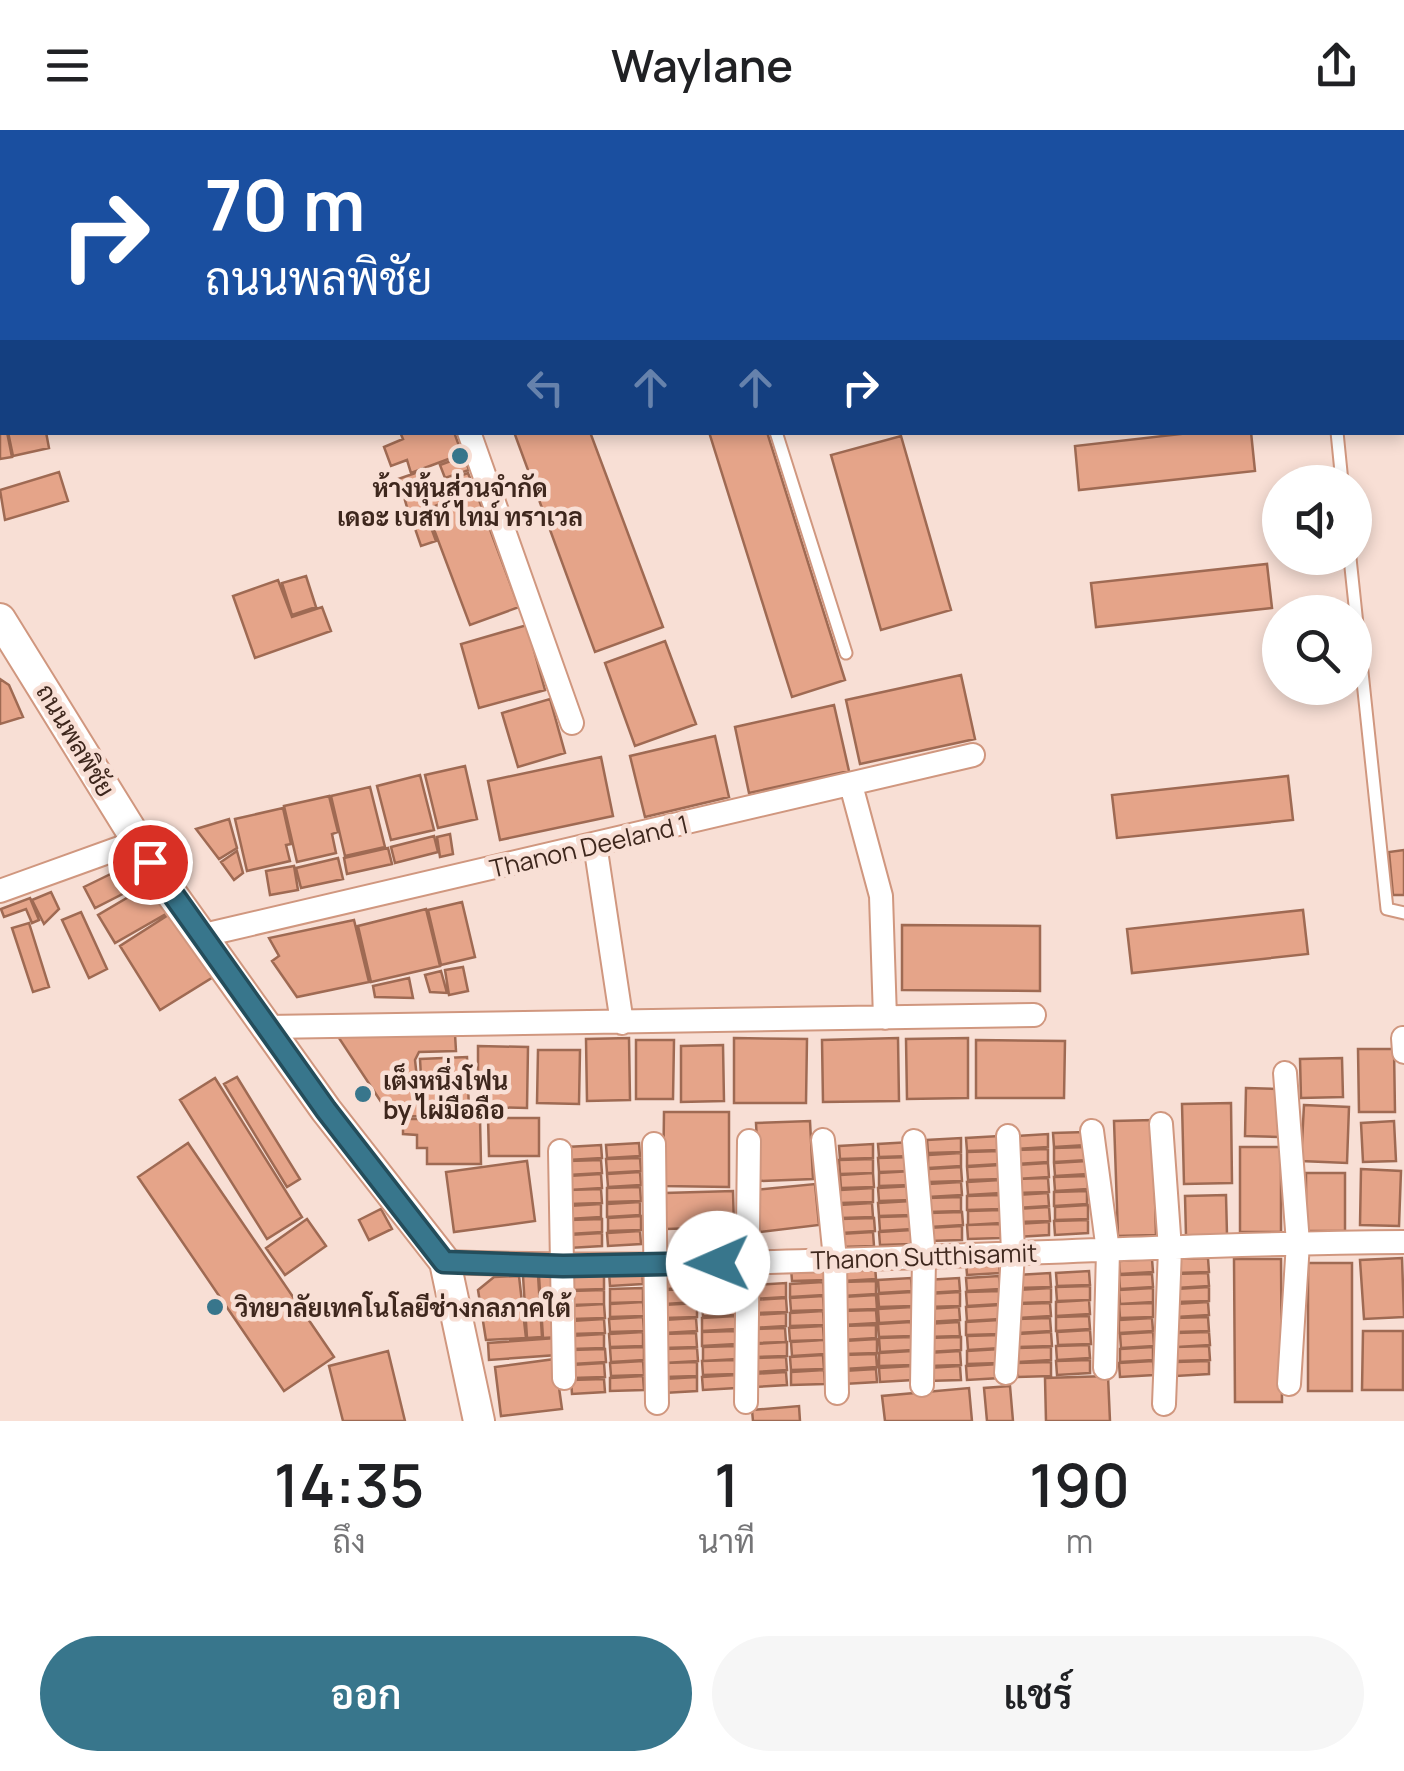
<!DOCTYPE html>
<html lang="th">
<head>
<meta charset="utf-8">
<style>
	body { margin:0; font-family:Manrope,Sarabun,sans-serif; background:#f6f6f6; color:#202124; height:100vh; display:flex; flex-direction:column; font-size:38px; white-space:nowrap }
	* { box-sizing:border-box; margin:0 }
	p { font-size:32px; color:#757577 }
	.icon { flex:none; width:55px; height:55px; fill:none; stroke:currentColor; stroke-width:2; stroke-linecap:round; stroke-linejoin:round }
	.map { position:relative; height:1291px; overflow:hidden }
	.side { display:flex; flex-direction:column; background:#fff; flex:1 }
	.side>* { flex:none }
	.hud { position:absolute; left:0px; top:0px; width:1405px; height:305px; box-shadow:0 5px 15px #0003; background:#1a4fa0; color:#fff; overflow:hidden }
	.buttons { position:absolute; left:1262px; top:335px; display:grid; gap:20px }
	.buttons a { display:grid; place-items:center; width:110px; height:110px; border-radius:50%; background:#fff; box-shadow:0 5px 15px #0003; font-size:50px }
	.pin { position:absolute; display:grid; place-items:center; width:85px; height:85px; color:#fff; margin:-42px; border:5px solid #fff; border-radius:50%; box-shadow:0 2px 10px #0007 }
	.me { position:absolute; width:110px; margin:-55px; rotate:269deg; stroke-linejoin:round; filter:drop-shadow(0 0 8px #0008) }
	.turn { display:flex; align-items:center; gap:35px; height:210px; padding:0 40px; font-size:45px }
	.turn .icon { width:130px; height:130px; stroke-width:2.5 }
	.turn b { display:block; font-size:70px; line-height:85px }
	.lanes { display:flex; align-items:center; height:95px; padding:0 40px; background:#0003; justify-content:center; gap:50px; direction:ltr }
	.lanes .off { opacity:.35 }
	.eta { display:flex; justify-content:space-evenly; align-items:center; height:170px; text-align:center }
	.eta b { font-size:60px; font-weight:600; line-height:70px }
	.cta { display:flex; gap:20px; margin-top:auto; padding:20px 40px }
	.cta a { flex:1; height:115px; border-radius:60px; background:#38768c; color:#fff; font-size:40px; font-weight:600; line-height:115px; text-align:center }
	.cta a+a { background:#f6f6f6; color:#202124 }
	header { display:flex; justify-content:space-between; align-items:center; height:130px; padding:0 40px; background:#fff; font-size:45px; font-weight:600 }
	.map>svg:first-child { display:block }
	.building { fill:#e5a489; stroke:#9f6a53; stroke-width:2.5 }
	.lines { fill:none; stroke-linecap:round; stroke-linejoin:round }
	.service-casing { stroke:#d0977f; stroke-width:15 }
	.minor-casing { stroke:#d0977f; stroke-width:26 }
	.tertiary-casing { stroke:#d0977f; stroke-width:34 }
	.secondary-casing { stroke:#d0977f; stroke-width:36 }
	.service { stroke:#fff; stroke-width:11 }
	.minor { stroke:#fff; stroke-width:22 }
	.tertiary { stroke:#fff; stroke-width:30 }
	.secondary { stroke:#fff; stroke-width:32 }
	.route-casing { stroke:#244d5b; stroke-width:25 }
	.route { stroke:#38768c; stroke-width:18 }
	.poi-dot { fill:#38768c; stroke:#f8dfd5; stroke-width:4 }
	.labels { text-anchor:middle; dominant-baseline:central; stroke-width:9; stroke-linejoin:round; paint-order:stroke }
	.poi-label { font-size:25px; font-weight:bold; fill:#3e271d; stroke:#f8dfd5; text-anchor:start }
	.street-label { font-size:25px; fill:#3e271d; stroke:#f8dfd5 }
</style>
</head>
<body>
<header><svg class="icon" aria-label="menu" viewBox="0 0 24 24"><path d="M4 6h16M4 12h16M4 18h16"/></svg>Waylane<svg class="icon" aria-label="share" viewBox="0 0 24 24"><path d="M12 15V3M7 8l5-5 5 5M5 13v7h14v-7"/></svg></header>
<div class="map">
<svg width="1404" height="1291" viewBox="0 0 1404 1291">
	<rect width="100%" height="100%" fill="#f8dfd5"/>
	<!-- building -->
	<path class="building" d="M464 0H568V2H465Z
		M693 0H801V2H694Z
		M0 271 2 302H7L12 327 0 329Z
		M8 302H46L49 318 13 326Z
		M400 302H454L462 324 411 343 407 330 391 336 384 317 403 309Z
		M514 302H590L663 497 595 522Z
		M709 302H767L845 550 792 567Z
		M1198 302H1251L1255 341 1079 360 1075 316Z
		M901 306 951 480 881 500 831 325Z
		M464 326 469 340 445 348 440 335Z
		M424 340 429 353 403 363 398 349Z
		M59 342 68 371 5 390 0 360Z
		M468 343 475 361 427 379 420 360Z
		M419 362 425 378 409 384 404 367Z
		M476 362 519 477 470 495 427 381Z
		M425 381 436 411 421 416 411 387Z
		M1267 434 1272 478 1096 497 1091 453Z
		M306 446 316 477 292 485 282 453Z
		M278 450 292 487 322 477 331 501 255 528 233 466Z
		M527 495 545 560 479 578 461 514Z
		M665 511 696 594 635 616 605 533Z
		M961 545 975 609 860 634 846 570Z
		M0 549 9 555 23 587 0 594Z
		M550 569 565 623 518 637 502 583Z
		M834 575 849 641 749 663 735 597Z
		M715 606 729 667 645 687 630 626Z
		M601 627 613 686 500 710 488 651Z
		M465 636 477 689 438 698 425 645Z
		M420 645 434 700 391 710 377 656Z
		M1288 646 1293 690 1117 708 1112 665Z
		M370 657 385 717 345 726 331 666Z
		M329 666 338 702 332 704 336 723 297 732 284 676Z
		M283 678 291 714 286 715 290 731 247 741 235 689Z
		M229 689 237 718 219 729 196 699Z
		M450 704 453 724 440 727 437 707Z
		M434 706 438 722 395 733 391 717Z
		M388 718 392 734 347 744 344 728Z
		M1404 720V765H1393L1389 722Z
		M237 721 243 743 234 750 221 732Z
		M338 728 343 749 301 758 296 738Z
		M294 736 298 760 270 765 266 741Z
		M125 737 136 740 144 753 95 778 84 757Z
		M154 752 171 781 115 813 98 785Z
		M51 762 59 779 44 794 32 770Z
		M30 768 39 790 32 793 26 779 4 787 1 779Z
		M462 772 475 827 441 835 428 780Z
		M426 779 440 836 371 852 358 796Z
		M176 780 218 844 160 880 120 816Z
		M1303 780 1308 824 1132 843 1127 799Z
		M81 782 107 839 89 848 62 790Z
		M354 790 369 852 297 867 272 831 279 826 269 808Z
		M29 793 49 857 33 862 12 798Z
		M902 795 1040 796V861L902 860Z
		M463 837 468 861 449 865 445 840Z
		M441 841 447 863 430 862 425 845Z
		M409 848 413 868 375 867 373 856Z
		M455 904 456 921 419 922 415 930 421 986 391 987 337 905Z
		M629 908 630 970 587 971 586 909Z
		M734 908 807 909 806 973H734Z
		M898 908 899 971 823 972 822 910Z
		M968 908V968L907 969 906 909Z
		M636 910H674L673 969H636Z
		M976 910 1065 911 1064 968H976Z
		M723 915 724 971 681 972V916Z
		M478 916 528 917 527 978 478 977Z
		M1358 919H1394L1395 982H1359Z
		M538 920H580L579 974 537 973Z
		M467 927 469 981 423 983 420 929Z
		M1342 928 1343 967 1301 968 1300 929Z
		M237 947 300 1049 287 1057 224 954Z
		M215 948 302 1087 267 1109 180 970Z
		M1246 958 1280 959 1279 1007 1245 1006Z
		M1231 973 1232 1053 1184 1054 1182 974Z
		M1304 975 1349 977 1347 1033 1301 1031Z
		M664 982H729V1057L663 1056Z
		M488 988H539V1026H489Z
		M403 989H480L481 1034H427V1018H417V1005L403 1004Z
		M1153 990 1156 1105 1118 1106 1114 991Z
		M810 991 813 1049 759 1051 756 993Z
		M1394 991 1396 1031 1363 1032 1361 993Z
		M1086 1002 1087 1015 1054 1017 1053 1003Z
		M1048 1004V1017L1015 1019V1006Z
		M999 1006 1000 1020 967 1021 966 1008Z
		M961 1008V1022L928 1023 927 1010Z
		M911 1012 912 1026 879 1027 878 1014Z
		M188 1013 334 1227 284 1261 138 1047Z
		M639 1013 640 1026 607 1028 606 1015Z
		M873 1014V1028L840 1029 839 1016Z
		M601 1015 602 1028 568 1030 567 1017Z
		M1087 1017 1088 1030 1054 1032V1018Z
		M1240 1017H1281V1102H1240Z
		M1048 1019V1032L1015 1034V1020Z
		M1000 1021V1034L967 1036V1022Z
		M961 1023V1036L928 1038V1025Z
		M912 1027V1041L879 1042 878 1028Z
		M640 1028 641 1041 607 1043 606 1029Z
		M873 1029V1043L840 1044 839 1030Z
		M601 1030 602 1043 568 1045V1031Z
		M527 1031 535 1091 454 1102 446 1042Z
		M1087 1031 1088 1044 1055 1046 1054 1033Z
		M1048 1033 1049 1047 1016 1049 1015 1035Z
		M1000 1035 1001 1049 968 1050 967 1037Z
		M961 1037 962 1051 929 1052 928 1039Z
		M1361 1039 1401 1041 1399 1096 1360 1095Z
		M912 1041V1055L879 1056V1043Z
		M640 1042 641 1055 608 1057 607 1044Z
		M873 1043 874 1057 841 1058 840 1045Z
		M1306 1043H1345V1101H1306Z
		M601 1044 602 1058 569 1060 568 1046Z
		M1087 1046 1088 1059 1055 1061 1054 1047Z
		M1048 1048 1049 1062 1016 1063 1015 1049Z
		M1000 1050 1001 1063 968 1065 967 1052Z
		M961 1052 962 1065 928 1067V1054Z
		M815 1054 819 1095 759 1102 755 1060Z
		M912 1056V1070L879 1071 878 1058Z
		M640 1057 641 1071 607 1072V1058Z
		M873 1058V1072L840 1073V1060Z
		M601 1059 602 1073 569 1074 568 1060Z
		M733 1061 734 1097 666 1099 665 1063Z
		M1087 1061V1074L1054 1076V1062Z
		M1048 1063 1049 1076 1016 1078 1015 1065Z
		M1000 1065V1079L967 1080V1066Z
		M1226 1065 1227 1105 1186 1106 1185 1066Z
		M961 1067V1081L928 1082 927 1068Z
		M911 1071 912 1085 879 1086 878 1073Z
		M640 1072V1085L607 1087V1074Z
		M872 1073 873 1087 840 1088 839 1075Z
		M601 1074V1087L568 1089V1076Z
		M1088 1075V1089L1055 1090V1077Z
		M1049 1077 1050 1091 1017 1092 1016 1079Z
		M381 1079 392 1099 369 1110 359 1090Z
		M1001 1080V1093L968 1095V1081Z
		M962 1082 963 1095 930 1097 929 1083Z
		M641 1086V1100L608 1101V1088Z
		M913 1086V1099L880 1101 879 1087Z
		M874 1088 875 1101 841 1103 840 1089Z
		M307 1089 326 1116 285 1145 266 1118Z
		M602 1089V1102L569 1104V1090Z
		M1088 1090V1103L1055 1105 1054 1091Z
		M1049 1092V1105L1016 1107 1015 1094Z
		M1000 1094 1001 1108 968 1109 967 1095Z
		M962 1096V1110L929 1111 928 1098Z
		M912 1100 913 1114 880 1115 879 1102Z
		M640 1101 641 1114 608 1116 607 1103Z
		M873 1102 874 1116 841 1117 840 1104Z
		M602 1103V1116L569 1118 568 1105Z
		M1208 1128 1209 1142 1175 1143V1129Z
		M1402 1128 1404 1187 1364 1189 1360 1130Z
		M1152 1129 1153 1142 1120 1144 1119 1131Z
		M1234 1129H1281L1282 1272H1235Z
		M999 1130 1000 1143 967 1145 966 1132Z
		M1308 1133H1352V1261H1308Z
		M825 1136 826 1150 792 1151 791 1138Z
		M875 1136 876 1149 843 1151 842 1138Z
		M642 1141 643 1154 610 1156 609 1142Z
		M1089 1141 1090 1155 1057 1156 1056 1143Z
		M735 1142V1155L702 1157 701 1144Z
		M1050 1143 1051 1157 1018 1158 1017 1145Z
		M1208 1143 1209 1156 1176 1158 1175 1144Z
		M696 1144 697 1158 663 1159V1146Z
		M1152 1144 1153 1157 1120 1159 1119 1145Z
		M538 1145 542 1207 527 1208 523 1146Z
		M555 1145 559 1207 543 1208 539 1146Z
		M604 1145V1159L571 1160 570 1147Z
		M519 1146 526 1208 486 1210 478 1160 494 1147Z
		M999 1146 1000 1159 967 1161 966 1148Z
		M911 1148 912 1161 879 1163 878 1150Z
		M959 1148 960 1161 927 1163 926 1150Z
		M876 1151V1164L843 1166 842 1152Z
		M823 1152 824 1165 790 1167V1154Z
		M786 1153V1167L753 1169 752 1155Z
		M1090 1156V1170L1057 1171 1056 1157Z
		M735 1157 736 1170 703 1172 702 1158Z
		M1209 1157V1171L1176 1172V1159Z
		M643 1158V1172L610 1173V1159Z
		M1051 1158V1172L1018 1173 1017 1160Z
		M1153 1158V1172L1120 1174 1119 1160Z
		M696 1159 697 1172 664 1174 663 1160Z
		M604 1160V1174L571 1175V1161Z
		M1000 1161V1174L967 1176 966 1162Z
		M912 1162 913 1176 879 1177 878 1164Z
		M960 1162V1176L927 1177V1164Z
		M876 1165 877 1179 843 1180V1167Z
		M823 1166 824 1180 791 1181 790 1168Z
		M786 1168 787 1182 754 1183 753 1170Z
		M1089 1170 1090 1184 1056 1186V1172Z
		M736 1171V1185L703 1186 702 1173Z
		M643 1172 644 1186 610 1187V1174Z
		M1208 1172 1209 1185 1176 1187 1175 1174Z
		M697 1173V1187L664 1188 663 1175Z
		M1050 1173 1051 1186 1018 1188 1017 1174Z
		M1153 1173V1187L1120 1188 1119 1174Z
		M604 1174 605 1188 572 1189 571 1176Z
		M1000 1175V1189L967 1191 966 1177Z
		M912 1177V1191L879 1193 878 1179Z
		M959 1177 960 1190 927 1192 926 1179Z
		M876 1180 877 1193 843 1195 842 1181Z
		M823 1181 824 1195 790 1196V1183Z
		M786 1183V1196L753 1198V1185Z
		M735 1186 736 1199 702 1201V1188Z
		M1089 1186 1090 1199 1056 1201V1187Z
		M643 1187 644 1201 610 1202 609 1189Z
		M1208 1187 1209 1201 1176 1202 1175 1188Z
		M696 1188 697 1201 664 1203 663 1190Z
		M1050 1188 1051 1201 1017 1203V1189Z
		M1152 1188 1153 1201 1119 1203V1190Z
		M604 1189 605 1203 571 1204V1191Z
		M999 1190 1000 1204 966 1205V1192Z
		M911 1192 912 1206 879 1207 878 1194Z
		M959 1192 960 1206 927 1207 926 1194Z
		M876 1195V1208L843 1210 842 1196Z
		M823 1196 824 1210 790 1211 789 1198Z
		M785 1198 786 1212 753 1213 752 1199Z
		M1090 1200 1091 1214 1058 1215 1057 1202Z
		M735 1201 736 1214 702 1216V1202Z
		M1363 1201H1403V1260H1362Z
		M643 1202V1216L610 1217 609 1204Z
		M1051 1202 1052 1216 1018 1217V1204Z
		M1153 1202 1154 1216 1121 1218 1120 1204Z
		M1209 1202 1210 1215 1177 1217 1176 1203Z
		M696 1203 697 1217 663 1218V1204Z
		M604 1204V1218L571 1219 570 1206Z
		M1000 1205 1001 1218 968 1220 967 1206Z
		M912 1207 913 1220 880 1222 879 1208Z
		M961 1207V1220L928 1222 927 1208Z
		M556 1208 557 1225 489 1230 488 1213Z
		M877 1209V1223L844 1224V1211Z
		M824 1210 825 1224 792 1226 791 1212Z
		M787 1212V1226L754 1227V1214Z
		M1089 1215 1090 1228 1057 1230 1056 1216Z
		M736 1216 737 1229 703 1231V1217Z
		M1209 1216 1210 1230 1176 1231 1175 1217Z
		M644 1217V1230L611 1232 610 1218Z
		M1051 1217V1230L1018 1232V1218Z
		M1153 1217V1230L1120 1232V1219Z
		M697 1218 698 1231 664 1233V1219Z
		M605 1219 606 1232 572 1234 571 1220Z
		M1000 1219V1233L967 1234V1221Z
		M388 1221 405 1291H343L329 1236Z
		M912 1221 913 1235 879 1236V1223Z
		M960 1221 961 1235 928 1236 927 1223Z
		M876 1224 877 1237 844 1239 843 1225Z
		M823 1225 824 1239 791 1240 790 1227Z
		M786 1227 787 1240 754 1242 753 1228Z
		M555 1229 562 1279 501 1286 495 1237Z
		M735 1230 736 1244 703 1245 702 1231Z
		M1090 1230V1243L1057 1245 1056 1231Z
		M643 1231 644 1245 611 1246 610 1233Z
		M1153 1231 1154 1245 1120 1247 1119 1233Z
		M1209 1231V1244L1176 1246V1232Z
		M697 1232V1246L664 1247V1233Z
		M1051 1232V1246L1018 1247 1017 1233Z
		M604 1233 605 1247 572 1248 571 1235Z
		M1000 1234V1248L967 1250 966 1236Z
		M912 1236 913 1250 880 1252 879 1238Z
		M960 1236 961 1250 927 1251V1238Z
		M876 1239 877 1252 844 1254 843 1241Z
		M824 1240 825 1254 791 1255V1242Z
		M786 1242 787 1255 754 1257 753 1244Z
		M736 1245V1258L703 1260 702 1247Z
		M643 1246 644 1260 610 1261V1248Z
		M1108 1246 1110 1291H1046L1045 1248Z
		M697 1247V1261L664 1263 663 1249Z
		M604 1249 605 1262 572 1264 571 1250Z
		M1010 1256 1013 1291H987L984 1258Z
		M969 1258 972 1291H885L882 1266Z
		M799 1276 800 1291H753L752 1280Z"/>
	<g class="lines">
		<defs>
			<path id="service" d="M1290 0V2
				M1402 184H1404
				M776 302 846 523
				M1337 302 1342 352
				M1350 428 1387 779 1404 783"/>
			<path id="minor" d="M0 46H2
				M469 302 572 593
				M851 655 881 766 885 888
				M595 714 622 893
				M0 761 136 712
				M204 805 973 625
				M267 897 1034 885
				M1403 908 1404 922
				M1285 943 1298 1113 1289 1254
				M1161 994 1170 1119 1164 1274
				M1092 1001 1108 1121 1105 1238
				M823 1010 835 1129 837 1263
				M914 1011 924 1127 922 1255
				M654 1014 657 1273
				M560 1021 564 1248
				M445 1132C764 1143 1084 1114 1404 1112
				M1006 1243 1013 1122 1008 1006
				M746 1272 749 1011"/>
			<path id="tertiary" d="M881 0 882 2
				M930 0 932 2
				M999 0 1013 2
				M844 2 845 0
				M0 489 163 752 326 980 445 1132 479 1291"/>
			<path id="secondary" d="M1042 2 1051 0
				M1215 2 1227 0
				M0 233 2 232"/>
		</defs>
		<!-- service casing -->
		<use href="#service" class="service-casing"/>
		<!-- minor casing -->
		<use href="#minor" class="minor-casing"/>
		<!-- tertiary casing -->
		<use href="#tertiary" class="tertiary-casing"/>
		<!-- secondary casing -->
		<use href="#secondary" class="secondary-casing"/>
		<!-- service -->
		<use href="#service" class="service"/>
		<!-- minor -->
		<use href="#minor" class="minor"/>
		<!-- tertiary -->
		<use href="#tertiary" class="tertiary"/>
		<!-- secondary -->
		<use href="#secondary" class="secondary"/>
	</g>
	<g class="lines">
		<defs>
			<path id="route" d="M150 732 326 980 444 1132 563 1136 718 1133"/>
		</defs>
		<!-- route casing -->
		<use href="#route" class="route-casing"/>
		<!-- route -->
		<use href="#route" class="route"/>
	</g>
	<!-- markers -->
	<g class="poi-dot">
		<circle cx="460" cy="326" r="10"/>
		<circle cx="363" cy="964" r="10"/>
		<circle cx="215" cy="1177" r="10"/>
	</g>
	<g class="labels">
		<!-- poi labels -->
		<g class="poi-label">
			<text x="460" y="357" text-anchor="middle">ห้างหุ้นส่วนจำกัด<tspan x="460" dy="29">เดอะ เบสท์ ไทม์ ทราเวล</tspan></text>
			<text x="383" y="950">เต็งหนึ่งโฟน<tspan x="383" dy="29">by ไผ่มือถือ</tspan></text>
			<text x="235" y="1177">วิทยาลัยเทคโนโลยีช่างกลภาคใต้</text>
		</g>
		<!-- street labels -->
		<g class="street-label">
			<text transform="translate(76 610) rotate(59)">ถนนพลพิชัย</text>
			<text transform="translate(589 716) rotate(-13)">Thanon Deeland 1</text>
			<text transform="translate(924 1126) rotate(-2)">Thanon Sutthisamit</text>
		</g>
	</g>
</svg>
<div class="buttons">
<a><svg class="icon" aria-label="sound" viewBox="0 0 24 24"><path d="M4 9h4l5-4v14l-5-4H4zM17 9q2 3 0 6"/></svg></a>
<a><svg class="icon" aria-label="search" viewBox="0 0 24 24"><circle cx="10" cy="10" r="6"/><path d="M15 15l6 6"/></svg></a>
</div>
<div class="pin" style="left:150px;top:732px;background:#d93025"><svg class="icon" aria-label="arrive" viewBox="0 0 24 24"><path d="M6 21V4h12l-3 4 3 4H6"/></svg></div>
<svg class="me" style="left:718px;top:1133px" viewBox="-20 -20 40 40"><circle r="19" fill="#fff"/><path d="M0-13L10 11 0 6-10 11z" fill="#38768c"/></svg>
<div class="hud">
<div class="turn"><svg class="icon" aria-label="right" viewBox="0 0 24 24"><path d="M7 20v-9h11M14 6l5 5-5 5"/></svg><div><b>70 m</b>ถนนพลพิชัย</div></div>
<div class="lanes"><svg class="icon off" aria-label="left" viewBox="0 0 24 24"><path d="M17 20v-9H6M10 6l-5 5 5 5"/></svg><svg class="icon off" aria-label="ahead" viewBox="0 0 24 24"><path d="M12 20V5M6 11l6-6 6 6"/></svg><svg class="icon off" aria-label="ahead" viewBox="0 0 24 24"><path d="M12 20V5M6 11l6-6 6 6"/></svg><svg class="icon" aria-label="right" viewBox="0 0 24 24"><path d="M7 20v-9h11M14 6l5 5-5 5"/></svg></div>
</div>
</div>
<section class="side">
<div class="eta">
<div><b>14:35</b><p>ถึง</p></div>
<div><b>1</b><p>นาที</p></div>
<div><b>190</b><p>m</p></div>
</div>
<div class="cta"><a>ออก</a><a>แชร์</a></div>
</section>
</body>
</html>
